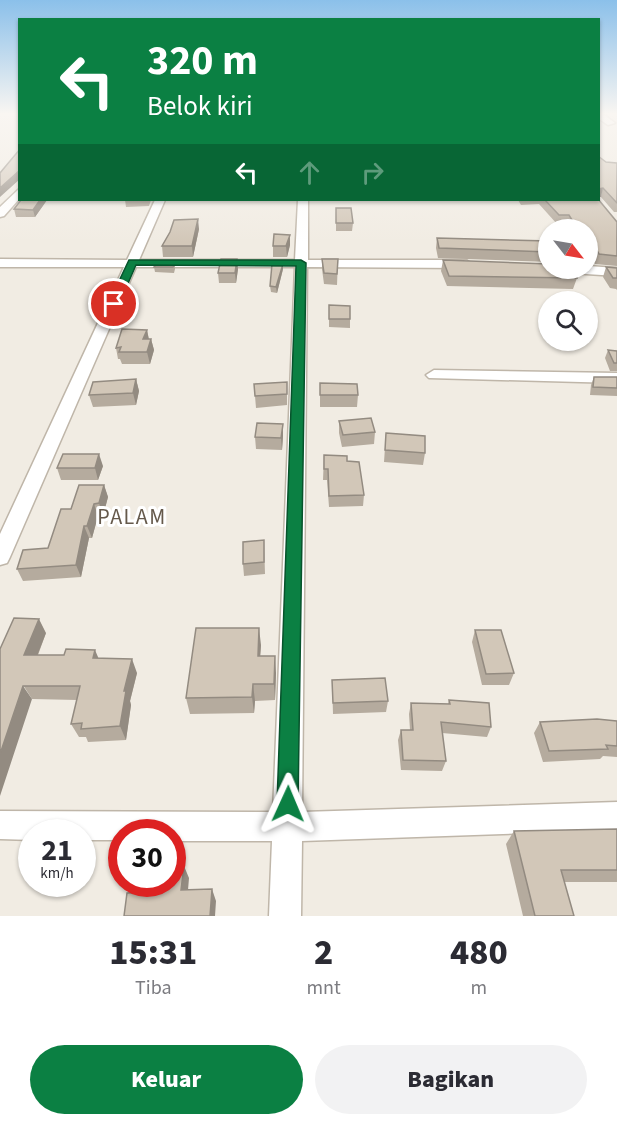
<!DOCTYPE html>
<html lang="id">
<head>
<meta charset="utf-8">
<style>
	body { margin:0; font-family:"Source Sans 3",sans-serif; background:#f2f2f3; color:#2b2b33; height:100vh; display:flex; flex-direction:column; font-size:22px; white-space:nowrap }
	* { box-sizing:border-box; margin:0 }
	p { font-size:20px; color:#7c7c81 }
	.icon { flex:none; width:33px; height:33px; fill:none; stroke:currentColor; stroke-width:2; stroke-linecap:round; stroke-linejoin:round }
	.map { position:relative; height:916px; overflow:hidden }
	.side { display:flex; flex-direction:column; background:#fff; flex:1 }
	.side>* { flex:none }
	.top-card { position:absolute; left:18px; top:18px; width:582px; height:183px; border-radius:0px; box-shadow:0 2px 4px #0004; background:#0b8043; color:#fff; overflow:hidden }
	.needle { width:39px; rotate:121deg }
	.tools { position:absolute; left:538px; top:219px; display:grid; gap:12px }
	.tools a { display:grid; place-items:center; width:60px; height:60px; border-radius:50%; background:#fff; box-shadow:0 2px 4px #0004; font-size:30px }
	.speed { position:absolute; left:18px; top:819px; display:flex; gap:12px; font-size:30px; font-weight:700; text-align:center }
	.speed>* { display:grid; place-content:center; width:78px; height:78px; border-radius:50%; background:#fff; box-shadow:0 2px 4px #0004; line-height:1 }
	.speed small { font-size:15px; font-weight:400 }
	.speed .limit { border:9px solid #d22; background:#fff; color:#111 }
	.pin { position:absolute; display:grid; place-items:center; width:51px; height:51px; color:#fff; margin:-26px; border:3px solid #fff; border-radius:50%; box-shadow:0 2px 6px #0007 }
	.me { position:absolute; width:66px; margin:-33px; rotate:1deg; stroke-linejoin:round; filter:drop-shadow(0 0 4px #0008) }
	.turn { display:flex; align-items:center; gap:21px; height:126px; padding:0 30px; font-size:27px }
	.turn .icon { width:78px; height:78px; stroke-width:2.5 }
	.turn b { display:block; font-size:42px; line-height:51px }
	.lanes { display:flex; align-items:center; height:57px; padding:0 30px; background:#0003; justify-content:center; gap:30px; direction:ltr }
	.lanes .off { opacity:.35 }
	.eta { display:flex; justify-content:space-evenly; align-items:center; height:102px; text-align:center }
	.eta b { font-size:36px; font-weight:800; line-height:42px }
	.button { display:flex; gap:12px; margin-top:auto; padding:12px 30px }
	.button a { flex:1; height:69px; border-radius:36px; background:#0b8043; color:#fff; font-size:24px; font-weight:800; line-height:69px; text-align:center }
	.button a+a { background:#f2f2f3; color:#2b2b33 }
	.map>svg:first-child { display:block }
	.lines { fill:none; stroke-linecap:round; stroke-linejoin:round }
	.street-casing { stroke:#bfb6a9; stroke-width:3 }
	.street { fill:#fff; fill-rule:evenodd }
	.wall { fill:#b5ab9e }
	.shaded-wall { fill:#938b81 }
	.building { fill:#d2c7b8; stroke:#938b81; stroke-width:1.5 }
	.route { fill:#0b8043; stroke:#07532c; stroke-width:1.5 }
	.labels { text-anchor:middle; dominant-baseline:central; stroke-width:6; stroke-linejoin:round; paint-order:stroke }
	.quarter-label { font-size:22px; letter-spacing:1.5px; fill:#65594b; stroke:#fff }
</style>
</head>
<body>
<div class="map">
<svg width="617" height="916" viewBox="0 0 617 916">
	<rect width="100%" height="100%" fill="#f1ece3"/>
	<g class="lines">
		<defs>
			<path id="street" d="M598 114H603L615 123 608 125 598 118Z
				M20 188V198L4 216 0 217V207Z
				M155 200H165L139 260H295L298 200H308V260H466L472 264 466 268 307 267 302 812 617 802V830L302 841 301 916H269L272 841H172V832H122V840H82V832H32V840L0 839V811L273 812 295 267H136L10 557 7 563 0 565V534L124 267H0V259L127 260Z
				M588 266 617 268V276L555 272 549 268H588Z
				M434 370 617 373V383L429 378 426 375Z"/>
		</defs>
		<!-- street casing -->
		<use href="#street" class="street-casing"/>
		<!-- street -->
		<use href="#street" class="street"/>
	</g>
	<!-- wall -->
	<path class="wall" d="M606 162 617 163V212H614L601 197Z
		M21 200H47L35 217H16L14 209Z
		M125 200H151L149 206 126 207Z
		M518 200H598L617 222V266L595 264 592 259 588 261V230H570L566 224H557L539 204 521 205Z
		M336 208 353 223 352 231H336Z
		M199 229 193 257H163L162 246 170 232Z
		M290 235V245L287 257H273V246Z
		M437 238 549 241V262L438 258 436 248Z
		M322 259H338L337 285 324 284 322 269Z
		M443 260 577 278 573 289 447 286 441 271Z
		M175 264V269L174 273 155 272 154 267Z
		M606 267 617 268V290L616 289 610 288 603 277Z
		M238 269 236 283H219L218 273Z
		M283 269 277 293 271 292 270 286Z
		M329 305 350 306V328L329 327Z
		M147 330 149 339H151L154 350 150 364H122L120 359H118L116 348Z
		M608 350 617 351V371H610L605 358Z
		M594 377H617V396L590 395 591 385Z
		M136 379 139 391 136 405 93 407 89 395Z
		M287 382V405L256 408 254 384Z
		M320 383 358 395 357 407H320Z
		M339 421 375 432 374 444 342 447 339 433Z
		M386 433 425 453 423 465 384 462Z
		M283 436 282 450 256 449 255 437Z
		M324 455 347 461 364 495 363 506 329 507 327 480H323Z
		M103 466 98 480H61L57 468Z
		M104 485 108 497 103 516H98L92 538H89L81 577 23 581 17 569 48 548 71 509Z
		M264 540 265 574 244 576 243 564Z
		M475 630 514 673 509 685H482L472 642Z
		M46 633 38 655 99 658 137 673 130 701 131 705 126 740 88 742 86 737H79L71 724 77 700 32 699 0 649Z
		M261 645 260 656 276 673 275 700 255 701 254 713 190 714 186 698Z
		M332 680 388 701 386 712 333 714Z
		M449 700 491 727 487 737 442 733 446 761 442 771 401 770 398 740 401 730H410L409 714 411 703 448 704Z
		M617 721V757L603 756 600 759 543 762 534 733 540 722Z
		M617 829V882H564L574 916H523L506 844 514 831Z"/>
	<!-- shaded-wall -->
	<path class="shaded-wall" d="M20 170V179L0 197V188Z
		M603 188 601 197H598V189Z
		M40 200H47L35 217 33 210Z
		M198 219 199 229 193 257 192 246Z
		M290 235V245L287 257 286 246Z
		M596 249 592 259 588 261V252Z
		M237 259 238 269 236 283 235 273Z
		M283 264V269L277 293 276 287Z
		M147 330 149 341 143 339Z
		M151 339 154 350 150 364 147 352Z
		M136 379 139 391 136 405 133 393Z
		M283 424V436L282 450 281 438Z
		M99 454 103 466 98 480 95 468Z
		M104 485 108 497 103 516 99 503Z
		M94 504 98 516 92 538 87 526Z
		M84 526 89 538 81 577 76 565Z
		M39 619 46 633 32 669 24 655Z
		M259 628 261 645 259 673 258 656Z
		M95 650 101 664 93 658Z
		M275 656 276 673 275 700 274 684Z
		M132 659 137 673 130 701 131 705 126 740 120 726 124 691Z
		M253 684 255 701 254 713 252 697Z
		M23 686 32 699 0 796V754Z
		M184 866 189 878 187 902 181 890Z
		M212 889 216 901 215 916H210Z"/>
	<!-- building -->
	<path class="building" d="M20 149V170L0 188V173Z
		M598 156 606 162 617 163V203L603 188 598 189Z
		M598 199 617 222V256L599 254 596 249 588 252V230H578L569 215H559L545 200Z
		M21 200H40L33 210 14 209Z
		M336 208H351L353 223H336Z
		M198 219 192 246H162L170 232 174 220Z
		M274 234 290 235 286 246H273Z
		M437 238 549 241V252L439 248Z
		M221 259H237L235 273H218Z
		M322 259H338L337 274 324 273Z
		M443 260 549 264V268H572L577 278 449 276Z
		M156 264H175L173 267H154Z
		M272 264H283L276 287 270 286Z
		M606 267 617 268V278H613Z
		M329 305 350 306V319H329Z
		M122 329 147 330 143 339H151L147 352H119L121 347 116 348Z
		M608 350 617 351V363H614Z
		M594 377H617V388L593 387Z
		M136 379 133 393 89 395 93 382Z
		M287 382V394L255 396 254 384Z
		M320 383 357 384 358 395H320Z
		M371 418 375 432 343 435 339 421Z
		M257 423 283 424 281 438 255 437Z
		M386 433 425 436V453L385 450Z
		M63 454H99L95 468H57Z
		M324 455 347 456V461L359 462 364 495 329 496 328 469H324Z
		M79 485H104L99 503 94 504 87 526H84L76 565 17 569 23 550 48 548 61 509H71Z
		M264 540V562L243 564V542Z
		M14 618 39 619 24 655H64L66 649 95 650 93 658 132 659 124 691H126L120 726 81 729 82 723 71 724 80 686H23L0 754V649Z
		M196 628H259L258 656H275L274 684H253L252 697 186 698Z
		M475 630H501L514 673 486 674Z
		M385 678 388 701 333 703 332 680Z
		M449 700 489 703 491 727 441 722 446 761 403 760 401 730H413L411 703 450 704Z
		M597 719 617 721V746L606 745 608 749 549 751 540 722Z
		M617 829V870H561L574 916H535L514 831Z
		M172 866H184L181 890 212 889 210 916H124L127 893 148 892 149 884H172Z"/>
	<!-- sky -->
	<linearGradient id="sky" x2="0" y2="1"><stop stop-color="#8bc0ea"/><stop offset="0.47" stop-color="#f9f6f2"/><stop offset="1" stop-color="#f9f6f2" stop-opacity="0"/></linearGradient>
	<rect width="617" height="242" fill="url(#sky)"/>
	<!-- route -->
	<path class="route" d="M129 260H301L306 263 298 804 295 811 288 814 280 811 277 804 296 266 136 265 119 304 110 306 108 304Z"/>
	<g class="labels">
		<!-- quarter labels -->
		<g class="quarter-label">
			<text x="132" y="517">PALAM</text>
		</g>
	</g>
</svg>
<div class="tools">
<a><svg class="needle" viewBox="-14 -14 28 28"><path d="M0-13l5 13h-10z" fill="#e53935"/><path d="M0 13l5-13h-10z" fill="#7c7c81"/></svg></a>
<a><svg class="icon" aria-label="search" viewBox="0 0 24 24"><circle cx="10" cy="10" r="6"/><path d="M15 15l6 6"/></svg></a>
</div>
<div class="speed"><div>21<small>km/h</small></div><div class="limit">30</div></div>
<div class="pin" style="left:114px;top:304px;background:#d93025"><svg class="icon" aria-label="arrive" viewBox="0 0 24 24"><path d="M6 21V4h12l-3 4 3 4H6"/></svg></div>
<svg class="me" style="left:288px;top:804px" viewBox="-20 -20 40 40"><path d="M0-17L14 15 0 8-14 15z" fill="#0b8043" stroke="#fff" stroke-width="4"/></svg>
<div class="top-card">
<div class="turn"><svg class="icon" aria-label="left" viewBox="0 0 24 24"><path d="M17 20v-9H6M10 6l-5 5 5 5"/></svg><div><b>320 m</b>Belok kiri</div></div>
<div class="lanes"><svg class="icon" aria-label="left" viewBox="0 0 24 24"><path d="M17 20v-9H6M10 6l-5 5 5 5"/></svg><svg class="icon off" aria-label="ahead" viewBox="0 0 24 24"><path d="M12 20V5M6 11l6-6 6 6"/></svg><svg class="icon off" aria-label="right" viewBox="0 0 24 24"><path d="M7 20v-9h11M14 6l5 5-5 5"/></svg></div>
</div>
</div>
<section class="side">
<div class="eta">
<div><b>15:31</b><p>Tiba</p></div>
<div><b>2</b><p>mnt</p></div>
<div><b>480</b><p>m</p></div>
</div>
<div class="button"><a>Keluar</a><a>Bagikan</a></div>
</section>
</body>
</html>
